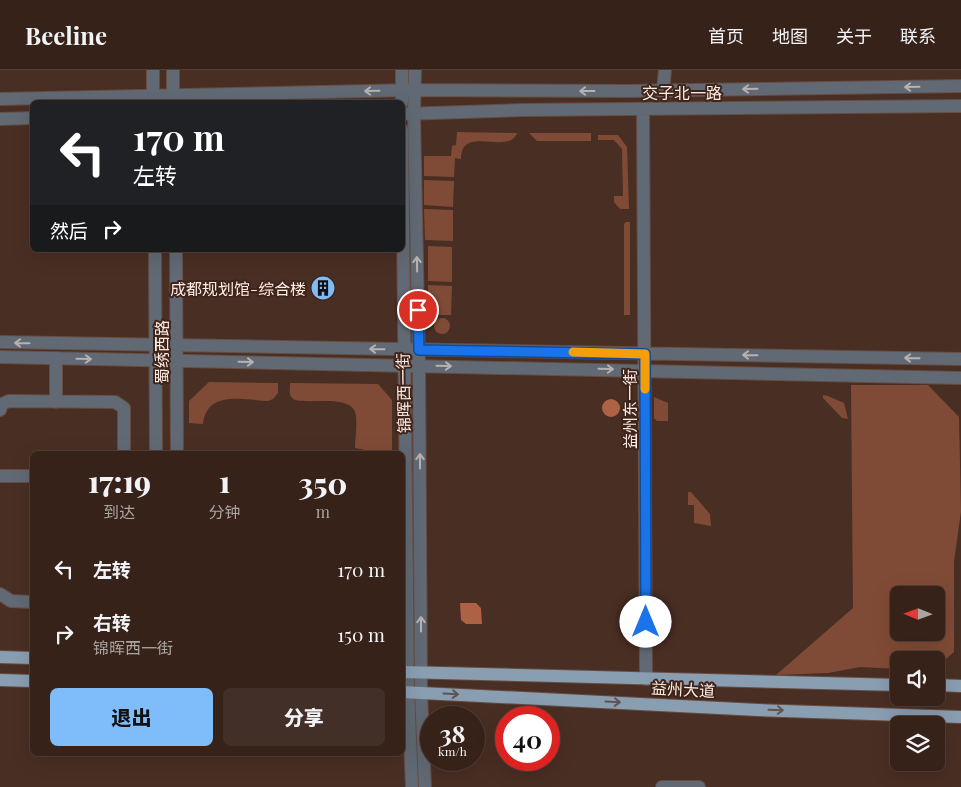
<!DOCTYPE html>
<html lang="zh">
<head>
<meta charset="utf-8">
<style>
	body { margin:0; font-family:"Playfair Display","Noto Sans SC",serif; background:#422f27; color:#f1f3f6; height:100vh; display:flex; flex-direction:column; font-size:19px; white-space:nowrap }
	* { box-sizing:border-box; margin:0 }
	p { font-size:16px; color:#aaa4a2 }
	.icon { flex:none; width:28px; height:28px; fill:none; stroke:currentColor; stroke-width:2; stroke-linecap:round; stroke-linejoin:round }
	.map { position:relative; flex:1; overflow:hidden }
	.drawer { position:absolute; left:30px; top:381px; width:375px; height:305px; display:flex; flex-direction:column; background:#37221a; border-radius:8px; box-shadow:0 5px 20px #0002,0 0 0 1px #513f39 }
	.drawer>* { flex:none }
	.hud { position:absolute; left:30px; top:30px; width:375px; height:152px; border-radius:8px; box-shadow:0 5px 20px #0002,0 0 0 1px #513f39; background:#202124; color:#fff; overflow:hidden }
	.needle { width:32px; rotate:271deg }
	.buttons { position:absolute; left:890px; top:516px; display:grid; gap:10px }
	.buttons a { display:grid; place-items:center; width:55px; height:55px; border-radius:8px; background:#37221a; box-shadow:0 5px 20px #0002,0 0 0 1px #513f39; font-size:25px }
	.speed { position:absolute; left:420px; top:636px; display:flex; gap:10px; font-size:25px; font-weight:700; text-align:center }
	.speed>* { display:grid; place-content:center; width:65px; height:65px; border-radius:50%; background:#37221a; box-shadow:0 5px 20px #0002,0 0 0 1px #513f39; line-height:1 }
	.speed small { font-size:12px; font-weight:400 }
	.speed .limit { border:8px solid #d22; background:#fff; color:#111 }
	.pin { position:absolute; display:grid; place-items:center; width:42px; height:42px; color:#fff; margin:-21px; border:2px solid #fff; border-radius:50%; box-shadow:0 1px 5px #0007 }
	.me { position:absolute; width:55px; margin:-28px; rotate:0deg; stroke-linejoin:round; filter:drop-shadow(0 0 4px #0008) }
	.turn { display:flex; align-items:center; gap:18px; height:105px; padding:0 20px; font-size:22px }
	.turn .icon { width:65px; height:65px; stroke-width:2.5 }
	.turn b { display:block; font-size:35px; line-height:42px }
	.then { display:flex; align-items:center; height:48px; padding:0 20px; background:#0003; gap:10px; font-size:19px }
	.eta { display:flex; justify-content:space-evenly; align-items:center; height:85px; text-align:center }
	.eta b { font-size:30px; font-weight:800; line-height:35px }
	.cta { display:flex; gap:10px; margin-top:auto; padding:10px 20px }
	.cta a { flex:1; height:58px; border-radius:8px; background:#7fbdfa; color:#111; font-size:20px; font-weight:800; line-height:58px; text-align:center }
	.cta a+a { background:#422f27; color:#f1f3f6 }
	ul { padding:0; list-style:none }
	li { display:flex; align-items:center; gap:15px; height:65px; padding:0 20px }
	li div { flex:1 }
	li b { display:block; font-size:19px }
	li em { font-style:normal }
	header { display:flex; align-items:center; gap:30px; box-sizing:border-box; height:70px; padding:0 25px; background:#37221a; border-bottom:1px solid #513f39 }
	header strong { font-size:24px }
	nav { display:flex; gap:28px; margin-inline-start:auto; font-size:18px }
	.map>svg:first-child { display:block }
	.green { fill:#804b36; fill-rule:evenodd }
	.water { fill:#ad6245 }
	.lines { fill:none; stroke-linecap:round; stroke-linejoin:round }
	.minor-casing { stroke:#664c42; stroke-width:14 }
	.tertiary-casing { stroke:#664c42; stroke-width:14 }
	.primary-casing { stroke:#664c42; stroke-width:14 }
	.minor { stroke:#616a74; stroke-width:12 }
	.tertiary { stroke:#616a74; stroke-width:12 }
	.primary { stroke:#8a9eb2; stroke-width:12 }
	.oneway { stroke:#b7b1b2 }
	.oneway2 { stroke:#5c5557 }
	.route-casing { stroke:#114b97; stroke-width:12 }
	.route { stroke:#1a73e8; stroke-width:9 }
	.slow { stroke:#f59e0b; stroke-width:9 }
	.labels { text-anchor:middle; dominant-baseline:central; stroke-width:4; stroke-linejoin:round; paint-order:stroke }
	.street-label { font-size:16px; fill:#fdebe4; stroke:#3e241a }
	.poi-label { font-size:16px; fill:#fdebe4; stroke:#3e241a; text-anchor:end }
</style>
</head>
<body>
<header>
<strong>Beeline</strong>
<nav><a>首页</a><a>地图</a><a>关于</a><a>联系</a></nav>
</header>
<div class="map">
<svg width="961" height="717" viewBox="0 0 961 717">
	<rect width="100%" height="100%" fill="#492e23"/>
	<!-- green -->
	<path class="green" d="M457 62 517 63C509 86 461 54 461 89L455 88 454 107 424 106V86H451L452 76 456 75Z
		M529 63H591V71H537Z
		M598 65H618L627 77 629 139H620L614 132V126H623L622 79 614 70H598Z
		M424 110 454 111 453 137 424 135Z
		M424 139 453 140V171L425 170Z
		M626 152H630V245H624V154Z
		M428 176 452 177V212L428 211Z
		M428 215 452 216 451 245H428Z
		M434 256a8 8 0 1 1 16 0a8 8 0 1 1-16 0Z
		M209 312 278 313V323L273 329 268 331C243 330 207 320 203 354L189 353V331Z
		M290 313 378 314 392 330V384H370L365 380 355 378C355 369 358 350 355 342 349 325 310 334 295 330 288 326 290 320 290 313Z
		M851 315H928L959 347 961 441 954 492V582L936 598V590H899V599L860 597 828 603 776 605 853 538ZM899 525H936V562H899Z
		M823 325 828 326 844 333 848 349 842 348 823 328Z
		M654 327 668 333V351H657L654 348Z
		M688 422H691L710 444 711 456 694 453V435H688Z"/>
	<!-- water -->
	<path class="water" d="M602 338a9 9 0 1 1 18 0a9 9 0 1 1-18 0Z
		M460 533H476L481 538 482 554H466L461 550Z"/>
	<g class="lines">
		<defs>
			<path id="minor" d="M663 21 665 0
				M414 44 419 295 421 622 425 717
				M402 60 408 622 412 717
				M56 332V288
				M0 340 2 334 9 331 115 332 124 338V384
				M0 406H32
				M0 524 11 531 32 532
				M662 717H699"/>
			<path id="tertiary" d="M153 0V26
				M173 0V25
				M402 0V32
				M0 29 415 20 629 21 961 16
				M643 39 646 609
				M402 44 522 40 961 36
				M414 44 415 0
				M0 49 32 48
				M155 180 156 384
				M176 180 177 384
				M0 272 961 289
				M0 287 961 308"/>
			<path id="primary" d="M0 587 32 588
				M402 602 899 615
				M0 610 32 611
				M936 615 961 616
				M402 622 758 640 961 647"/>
		</defs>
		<!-- minor casing -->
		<use href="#minor" class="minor-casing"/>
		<!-- tertiary casing -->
		<use href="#tertiary" class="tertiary-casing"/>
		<!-- primary casing -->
		<use href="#primary" class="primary-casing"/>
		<!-- minor -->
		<use href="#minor" class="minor"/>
		<!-- tertiary -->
		<use href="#tertiary" class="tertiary"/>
		<!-- primary -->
		<use href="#primary" class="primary"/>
	</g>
	<!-- one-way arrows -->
	<defs><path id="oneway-shaft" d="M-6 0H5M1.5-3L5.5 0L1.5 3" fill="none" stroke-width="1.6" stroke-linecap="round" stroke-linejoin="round" transform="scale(1.25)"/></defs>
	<g class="oneway">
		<use href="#oneway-shaft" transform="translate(912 17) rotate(179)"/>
		<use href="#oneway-shaft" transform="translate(750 19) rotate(179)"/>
		<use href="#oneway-shaft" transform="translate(372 21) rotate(179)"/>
		<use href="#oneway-shaft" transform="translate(587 21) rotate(-180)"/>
		<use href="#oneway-shaft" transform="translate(417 194) rotate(-91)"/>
		<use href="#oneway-shaft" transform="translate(22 273) rotate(-179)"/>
		<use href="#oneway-shaft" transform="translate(377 279) rotate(-179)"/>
		<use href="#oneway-shaft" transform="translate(750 285) rotate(-179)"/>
		<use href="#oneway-shaft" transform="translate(912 288) rotate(-179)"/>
		<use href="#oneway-shaft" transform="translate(84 289) rotate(1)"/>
		<use href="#oneway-shaft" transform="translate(246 292) rotate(1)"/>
		<use href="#oneway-shaft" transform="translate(444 296) rotate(1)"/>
		<use href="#oneway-shaft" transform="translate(606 299) rotate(1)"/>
		<use href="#oneway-shaft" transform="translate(420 391) rotate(-90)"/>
		<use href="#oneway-shaft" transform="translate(421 554) rotate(-90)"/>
	</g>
	<g class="oneway2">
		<use href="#oneway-shaft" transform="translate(451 624) rotate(3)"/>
		<use href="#oneway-shaft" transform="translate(613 632) rotate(3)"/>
		<use href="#oneway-shaft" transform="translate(776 640) rotate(2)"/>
	</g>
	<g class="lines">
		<defs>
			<path id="route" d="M418 240 419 280 645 284 646 552"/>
		</defs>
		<!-- route casing -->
		<use href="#route" class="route-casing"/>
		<!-- route -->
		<use href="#route" class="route"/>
		<!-- slow -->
		<path class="slow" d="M573 282 645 284V319"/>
	</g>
	<!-- icons -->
	<defs>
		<symbol id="building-disc" viewBox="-11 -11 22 22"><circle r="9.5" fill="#7fbdfa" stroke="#3e241a"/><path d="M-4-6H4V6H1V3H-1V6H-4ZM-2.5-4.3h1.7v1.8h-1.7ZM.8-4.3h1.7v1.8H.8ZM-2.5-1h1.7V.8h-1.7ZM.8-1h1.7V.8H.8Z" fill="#111"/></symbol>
	</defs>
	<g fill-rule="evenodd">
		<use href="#building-disc" x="309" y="204" width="28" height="28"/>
	</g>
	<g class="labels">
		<!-- street labels -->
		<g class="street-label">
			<text x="682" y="22">交子北一路</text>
			<text transform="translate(161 282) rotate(-90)">蜀绣西路</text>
			<text transform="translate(403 323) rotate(-91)">锦晖西一街</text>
			<text transform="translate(629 339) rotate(-90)">益州东一街</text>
			<text transform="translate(683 619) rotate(3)">益州大道</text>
		</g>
		<!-- poi labels -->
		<g class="poi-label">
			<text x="306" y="218">成都规划馆-综合楼</text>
		</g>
	</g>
</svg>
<div class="buttons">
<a><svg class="needle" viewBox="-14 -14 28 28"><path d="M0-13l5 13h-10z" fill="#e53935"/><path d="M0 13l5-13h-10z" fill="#aaa4a2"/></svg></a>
<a><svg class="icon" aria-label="sound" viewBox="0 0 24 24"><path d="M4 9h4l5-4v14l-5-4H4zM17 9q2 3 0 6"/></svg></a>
<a><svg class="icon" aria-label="layers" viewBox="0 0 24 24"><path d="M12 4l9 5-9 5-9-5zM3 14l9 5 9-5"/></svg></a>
</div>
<div class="speed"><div>38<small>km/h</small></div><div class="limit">40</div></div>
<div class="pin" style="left:418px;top:240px;background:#d93025"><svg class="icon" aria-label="arrive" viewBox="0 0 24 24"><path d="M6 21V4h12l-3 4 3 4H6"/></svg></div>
<svg class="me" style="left:646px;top:552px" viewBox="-20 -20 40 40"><circle r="19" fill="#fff"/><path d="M0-13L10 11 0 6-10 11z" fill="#1a73e8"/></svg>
<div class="hud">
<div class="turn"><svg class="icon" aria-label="left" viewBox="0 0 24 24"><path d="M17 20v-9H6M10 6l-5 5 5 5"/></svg><div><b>170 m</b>左转</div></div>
<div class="then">然后<svg class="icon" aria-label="right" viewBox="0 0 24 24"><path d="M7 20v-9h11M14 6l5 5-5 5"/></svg></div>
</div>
<section class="drawer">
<div class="eta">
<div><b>17:19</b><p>到达</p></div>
<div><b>1</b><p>分钟</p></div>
<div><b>350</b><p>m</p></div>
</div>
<ul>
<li><svg class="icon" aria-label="left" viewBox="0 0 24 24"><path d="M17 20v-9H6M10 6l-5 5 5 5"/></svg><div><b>左转</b></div><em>170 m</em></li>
<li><svg class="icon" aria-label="right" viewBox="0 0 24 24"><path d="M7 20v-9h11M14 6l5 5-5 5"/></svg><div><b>右转</b><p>锦晖西一街</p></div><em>150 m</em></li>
</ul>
<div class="cta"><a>退出</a><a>分享</a></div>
</section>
</div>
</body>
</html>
